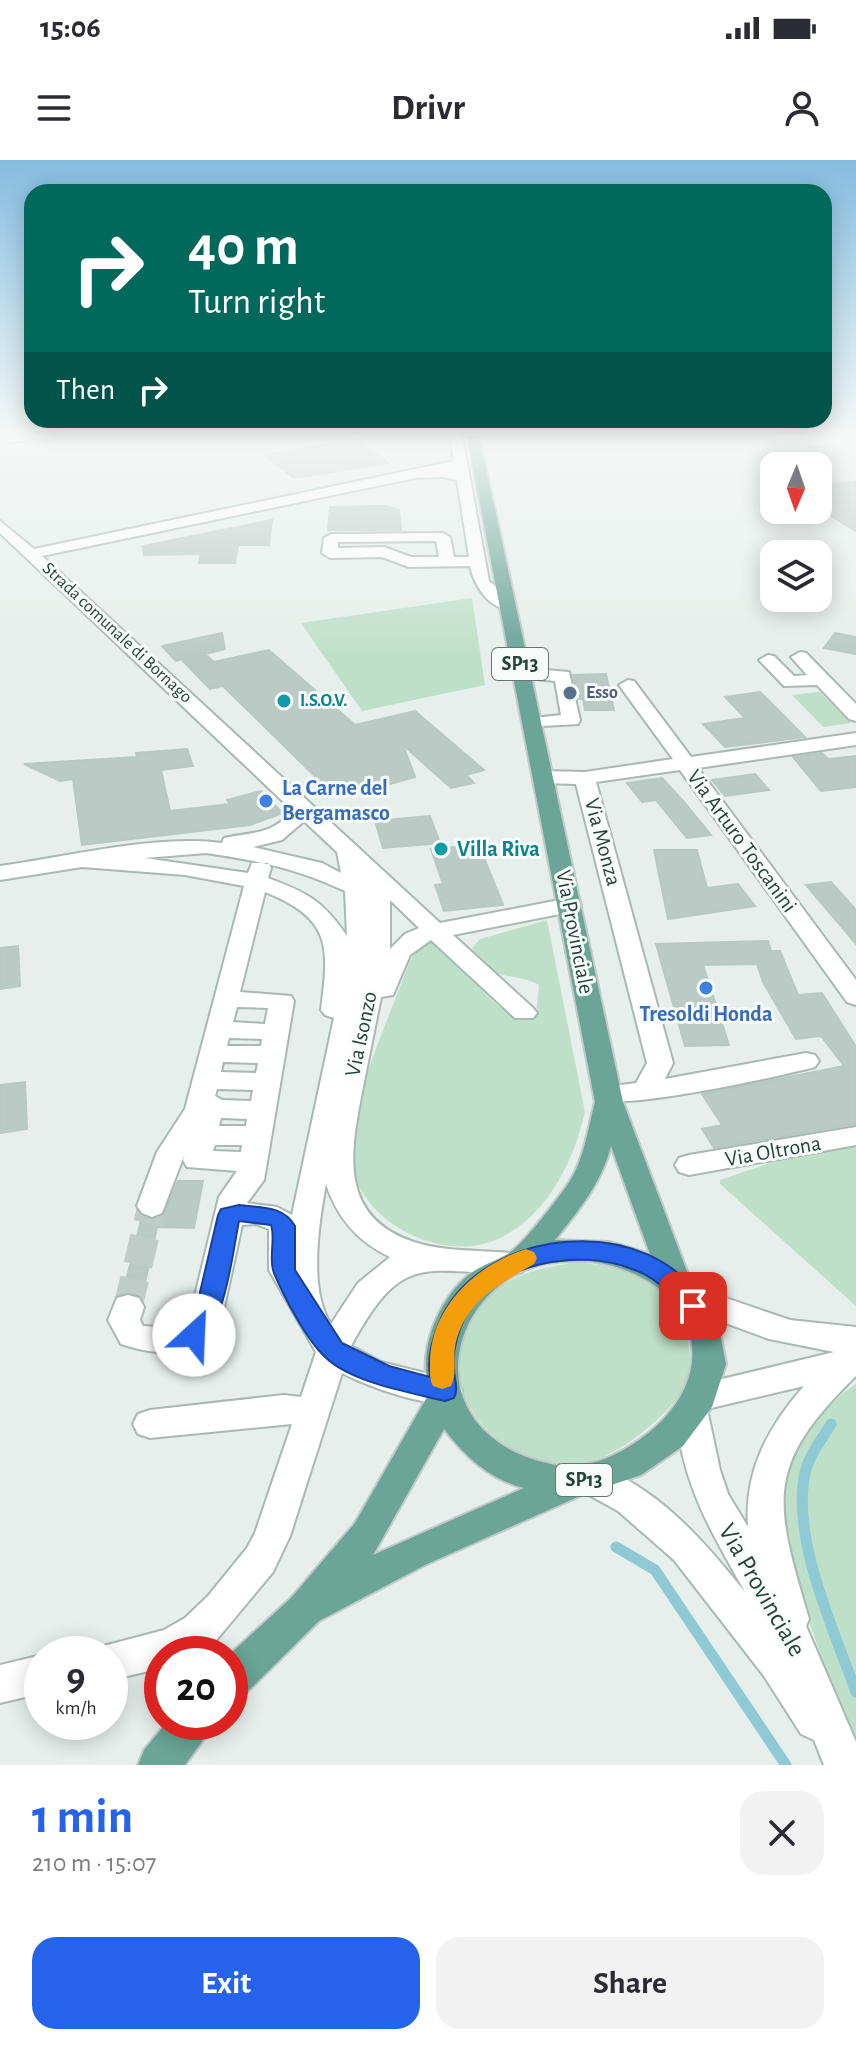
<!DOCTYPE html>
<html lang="en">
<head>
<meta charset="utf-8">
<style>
	body { margin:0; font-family:"Alegreya Sans",sans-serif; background:#f2f2f3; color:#2b2b33; height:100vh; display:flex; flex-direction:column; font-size:30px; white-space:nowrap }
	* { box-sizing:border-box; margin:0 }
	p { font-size:26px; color:#7c7c81 }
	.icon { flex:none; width:44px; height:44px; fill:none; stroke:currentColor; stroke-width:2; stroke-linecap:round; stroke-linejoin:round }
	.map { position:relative; height:1605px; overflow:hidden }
	.details { display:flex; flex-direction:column; background:#fff; flex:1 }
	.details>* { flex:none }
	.banner { position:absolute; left:24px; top:24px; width:808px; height:244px; border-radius:24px; box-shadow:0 4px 20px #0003; background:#00695c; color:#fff; overflow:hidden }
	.needle { width:52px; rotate:182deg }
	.fabs { position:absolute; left:760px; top:292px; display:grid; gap:16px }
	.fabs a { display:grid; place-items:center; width:72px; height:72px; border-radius:16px; background:#fff; box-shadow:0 4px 20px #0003; font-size:40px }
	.speed { position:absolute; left:24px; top:1476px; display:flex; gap:16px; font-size:40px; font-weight:700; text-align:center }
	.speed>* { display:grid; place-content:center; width:104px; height:104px; border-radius:50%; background:#fff; box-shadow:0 4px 20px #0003; line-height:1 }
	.speed small { font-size:20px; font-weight:400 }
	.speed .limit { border:12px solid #d22; background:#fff; color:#111 }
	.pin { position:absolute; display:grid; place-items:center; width:68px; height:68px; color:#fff; margin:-34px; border-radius:16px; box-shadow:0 4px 12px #0006 }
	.me { position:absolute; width:88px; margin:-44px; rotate:25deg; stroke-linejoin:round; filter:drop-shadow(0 0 6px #0008) }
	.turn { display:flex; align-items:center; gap:28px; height:168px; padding:0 32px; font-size:36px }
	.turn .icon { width:104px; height:104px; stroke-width:2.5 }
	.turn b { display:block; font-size:56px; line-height:68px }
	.then { display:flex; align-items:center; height:76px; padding:0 32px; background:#0003; gap:16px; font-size:30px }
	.round { display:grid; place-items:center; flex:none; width:84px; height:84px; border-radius:24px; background:#f2f2f3 }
	.summary { display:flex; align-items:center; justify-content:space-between; height:136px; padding:0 32px }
	h1 { font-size:48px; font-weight:600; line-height:60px; color:#2563eb }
	.action { display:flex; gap:16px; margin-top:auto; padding:16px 32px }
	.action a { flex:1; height:92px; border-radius:24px; background:#2563eb; color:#fff; font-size:32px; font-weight:600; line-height:92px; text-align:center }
	.action a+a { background:#f2f2f3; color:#2b2b33 }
	.status { display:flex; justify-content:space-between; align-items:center; height:56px; padding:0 40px; background:#fff; direction:ltr }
	.status svg { height:22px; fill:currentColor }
	header { display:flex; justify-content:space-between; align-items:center; height:104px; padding:0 32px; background:#fff; font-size:36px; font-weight:600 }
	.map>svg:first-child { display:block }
	.green { fill:#bfe0c8 }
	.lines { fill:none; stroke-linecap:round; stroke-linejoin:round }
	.stream { stroke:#8ec9d4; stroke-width:11 }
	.building { fill:#bbcac4; stroke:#b8c9c2; stroke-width:2 }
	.minor-tunnel { stroke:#bfccc8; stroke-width:29; stroke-dasharray:29 14; stroke-linecap:butt }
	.minor-casing { stroke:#a8b8b2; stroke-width:4 }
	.major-casing { stroke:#c2cac8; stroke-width:4 }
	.minor { fill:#fff; fill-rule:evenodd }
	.major { fill:#6aa596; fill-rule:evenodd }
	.route { fill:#2563eb; stroke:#184099; stroke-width:2 }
	.slow { fill:#f59e0b }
	.service-dot { fill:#5c6f8a; stroke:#f7fbf9; stroke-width:3 }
	.culture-dot { fill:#0f9aa8; stroke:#f7fbf9; stroke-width:3 }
	.shop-dot { fill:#3f7fe0; stroke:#f7fbf9; stroke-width:3 }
	.labels { text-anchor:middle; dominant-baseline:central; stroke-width:6; stroke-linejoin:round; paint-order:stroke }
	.far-street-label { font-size:18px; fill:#24423a; stroke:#f7fbf9 }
	.far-service-label { font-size:18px; font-weight:bold; fill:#4e5e75; stroke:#f7fbf9; text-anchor:start }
	.far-culture-label { font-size:18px; font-weight:bold; fill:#0d838f; stroke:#f7fbf9; text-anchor:start }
	.shield { fill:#f7fbf9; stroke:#637a73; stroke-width:2 }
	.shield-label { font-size:20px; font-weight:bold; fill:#24423a }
	.shop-label { font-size:22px; font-weight:bold; fill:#366cbe; stroke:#f7fbf9; text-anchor:start }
	.street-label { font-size:22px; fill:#24423a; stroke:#f7fbf9 }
	.culture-label { font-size:22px; font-weight:bold; fill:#0d838f; stroke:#f7fbf9; text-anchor:start }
	.near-street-label { font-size:26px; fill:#24423a; stroke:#f7fbf9 }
</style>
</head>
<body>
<div class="status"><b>15:06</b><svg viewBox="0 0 49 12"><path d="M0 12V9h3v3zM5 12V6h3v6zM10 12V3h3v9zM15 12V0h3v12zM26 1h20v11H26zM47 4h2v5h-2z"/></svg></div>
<header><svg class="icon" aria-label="menu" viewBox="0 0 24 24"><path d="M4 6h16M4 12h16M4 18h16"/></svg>Drivr<svg class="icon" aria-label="person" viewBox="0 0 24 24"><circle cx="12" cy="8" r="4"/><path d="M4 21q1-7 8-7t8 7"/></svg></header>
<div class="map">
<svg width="856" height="1605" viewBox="0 0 856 1605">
	<rect width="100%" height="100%" fill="#e6efeb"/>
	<!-- green -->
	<path class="green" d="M472 438 485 525 362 551 301 463Z
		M820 532 851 563 823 567 792 535Z
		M547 760 585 952C573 1003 548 1055 498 1079 440 1105 355 1060 350 995 346 952 393 848 409 803L419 786 431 780C462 799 497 864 533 859L536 855 539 825C518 812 484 823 472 788L480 779Z
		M856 980V1146L720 1024V1020L770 1003 778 995Z
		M578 1103C624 1105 668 1121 684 1168 691 1188 693 1206 684 1226 676 1245 655 1262 639 1275 614 1294 589 1307 556 1304 480 1295 425 1209 481 1144 506 1115 542 1106 578 1103Z
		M856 1224V1585C831 1522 805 1460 790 1393 787 1380 781 1365 780 1351 777 1303 817 1249 856 1224Z"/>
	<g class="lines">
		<!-- stream -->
		<path class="stream" d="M831 1264C822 1279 809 1295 805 1313 791 1379 834 1470 856 1532
			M616 1387 655 1410 786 1605"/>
	</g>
	<!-- building -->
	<path class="building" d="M356 279 388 303 294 318 265 295Z
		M856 321V371L818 348V326Z
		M387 346 399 350 401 370H328L330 347Z
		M272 360 269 385H238L235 403H199L201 394 144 395 143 386Z
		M222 473 225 489 205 494 214 502 269 490 355 565 415 551 484 610 466 615 474 623 451 628 403 585 415 617 357 633 334 635 223 526 210 529 181 499 176 501 162 486Z
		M835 473 856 477V494L824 488Z
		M606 514 614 550H585L583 539H578L573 515Z
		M760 532 805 577 725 587 703 564 745 558 725 537Z
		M187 589 193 606 161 610 170 651 230 644 227 640 261 631 283 653 250 665 82 685 73 619 60 621 24 604 137 597 136 593Z
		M822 593 828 599 856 596V627L821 631 793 597Z
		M755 614 769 630 725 636 712 620Z
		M662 618 684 642 711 675 687 678 656 640 642 642 627 623Z
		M430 656 440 683 383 688 375 661Z
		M469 686 473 695 482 693 503 745 444 751 435 725 443 724 431 689Z
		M654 690H697L707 728 738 724 755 746 668 759Z
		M831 722 856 750V784L806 725Z
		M768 781 771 791H780L798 835 822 833 856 887V964L714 988 702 969 722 965 702 934 844 906 821 876 796 879 763 822 757 804 703 805 729 885 685 886 656 784Z
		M18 786 20 826 0 829V788Z
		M25 922 27 969 0 973V925Z
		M178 1021H203L194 1068 157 1067 142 1137 123 1133 142 1056 153 1060 163 1056Z"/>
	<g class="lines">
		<!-- minor-tunnel -->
		<path class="minor-tunnel" d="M128 1147 152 1046"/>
		<defs>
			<path id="minor" d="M39 271 55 275 49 279 35 278 33 275Z
				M449 271H461L489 421 514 442V448C490 453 474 425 470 406L409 407 382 397 330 398 322 393 324 378 331 374 443 373 450 377 454 397H469L457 320 443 317 415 318 42 396 440 763 570 738 578 740 581 745 578 750 570 752 453 775 533 848 537 853 533 858H515L431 780 410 795 393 835 381 837C375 867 369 897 363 927 351 989 336 1056 414 1082 444 1092 479 1090 511 1093L522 1096 526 1104 522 1112 511 1115C419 1109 400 1096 351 1186L381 1202 457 1221 462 1231 457 1241C430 1250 367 1226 342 1213L290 1376 273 1412 213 1484 195 1494H162V1508L110 1520V1494H93L96 1488 164 1470 185 1458 208 1436 247 1388 255 1373 292 1264 150 1278 138 1274 133 1264 138 1254 150 1250 284 1235 301 1237 316 1192 269 1110V1069L256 1064 242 1065 221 1161C200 1200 157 1196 121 1184L108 1160 117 1138 128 1135 139 1138 144 1147 140 1160 143 1166 172 1168 190 1156 219 1037 237 1011 187 1007 183 1000 185 993 162 1053 152 1057 142 1053 137 1046 157 992 185 949 244 726 185 715 82 707 0 720V706C65 697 157 674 222 683L224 678C250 672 277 675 291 649L0 373V361L34 389 454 301ZM436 381 439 397H411L384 387 338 388V382ZM304 661 337 692 341 713 322 703 253 687 282 680ZM206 693C259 701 296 708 345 731L347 776C322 740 308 733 268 718L271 708 268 703H252L248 713 145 698ZM265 732C332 759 329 786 321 850L325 855 334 858 292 1055 277 1047 247 1043 264 1020 294 841 291 836 240 832ZM390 740 419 768 405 774 390 789ZM237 847 268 848 265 864 233 862ZM229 878 262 879 261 886H227ZM223 902 258 903 256 913 221 912ZM217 929 253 930 251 941 222 940 215 936ZM221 958 247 959 246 966H219ZM215 985H242L241 992 213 991ZM326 1024C337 1058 358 1082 390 1097L358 1123 331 1164C308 1131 319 1062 326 1024Z
				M26 273 32 277 30 280 0 283V275Z
				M800 492 806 493 856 544V561L849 559 817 525 784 526 759 500 768 495 774 496 794 516 807 515 791 497Z
				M522 508 569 512 580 560 578 564 525 567 523 563 525 559 561 555 555 521 516 517 513 513Z
				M628 520 634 521 691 597 856 573V585L698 608 856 820V845L847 842 680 610 596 622 673 903 665 919 806 893 815 895 819 901 815 907C776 917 631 949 598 940L594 934 598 928 636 923 647 903 576 624 543 623 533 617 543 611 585 612 673 599 619 525Z
				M856 967V985L689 1015 679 1012 675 1005 679 998 689 995Z
				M685 1124 790 1160 856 1167V1216C762 1307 775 1343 809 1459L806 1466 856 1582V1605H824L814 1580 801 1574 764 1516 674 1400 618 1351 580 1330 574 1319 580 1308 592 1304C658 1327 703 1380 745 1432 716 1380 689 1337 679 1277 676 1264 673 1254 679 1241L685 1239 689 1227 834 1192 769 1179 674 1144 669 1136 674 1128ZM804 1226C768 1267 744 1311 748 1367L728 1334 720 1310 707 1249Z
				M42 1495V1533L0 1543V1505Z"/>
			<path id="major" d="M466 271H478L623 942 691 1122 706 1142 719 1168 726 1204 712 1247 683 1286 641 1315 582 1335 425 1405 319 1461 244 1535 230 1540V1494L291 1438 355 1363 430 1232C416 1192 439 1135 474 1111 486 1103 501 1099 512 1091 527 1079 557 1040 568 1024 584 1001 588 968 595 942ZM611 986 650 1094 609 1082 555 1080C579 1050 601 1024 611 986ZM590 1101C708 1119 730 1228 625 1289 605 1301 579 1309 555 1305 533 1300 513 1294 494 1279 427 1227 461 1130 535 1106 552 1101 572 1101 590 1101ZM444 1269C466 1297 489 1319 524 1328L373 1395Z
				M167 1562H212L206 1576 185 1605H138L144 1590Z"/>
		</defs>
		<!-- minor casing -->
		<use href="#minor" class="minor-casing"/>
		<!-- major casing -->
		<use href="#major" class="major-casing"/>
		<!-- minor -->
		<use href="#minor" class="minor"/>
		<!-- major -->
		<use href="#major" class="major"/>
	</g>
	<!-- sky -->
	<linearGradient id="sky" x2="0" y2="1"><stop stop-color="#84bce0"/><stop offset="0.55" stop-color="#f4f8f6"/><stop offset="1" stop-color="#f4f8f6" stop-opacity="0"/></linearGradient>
	<rect width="856" height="496" fill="url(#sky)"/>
	<!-- route -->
	<path class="route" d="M239 1045C260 1048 283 1045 295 1066V1110L342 1183 389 1206 430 1217C427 1197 432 1181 439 1163 479 1066 652 1049 705 1146L701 1152C680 1159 673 1136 659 1124 652 1118 641 1112 632 1109 581 1088 494 1102 466 1155 458 1171 452 1190 454 1209 454 1220 459 1228 454 1238L445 1241C409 1232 352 1223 325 1197 306 1179 284 1137 274 1113 268 1099 276 1079 271 1065L239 1061C233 1088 223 1194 185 1181L181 1175 194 1158 218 1055 221 1049Z"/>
	<!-- slow -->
	<path class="slow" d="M526 1089 534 1092 537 1098 534 1104C499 1124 466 1141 456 1182 452 1197 458 1212 451 1226L442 1229 433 1226C429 1218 430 1211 430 1202 431 1147 476 1105 526 1089Z"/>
	<!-- markers -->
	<circle class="service-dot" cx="570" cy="533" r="8"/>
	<g class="culture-dot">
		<circle cx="284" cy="541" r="8"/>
		<circle cx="441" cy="689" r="8"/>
	</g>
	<g class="shop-dot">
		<circle cx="266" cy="641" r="8"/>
		<circle cx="706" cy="828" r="8"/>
	</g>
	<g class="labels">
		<!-- far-street labels -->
		<g class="far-street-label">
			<text transform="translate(117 473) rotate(43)">Strada comunale di Bornago</text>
		</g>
		<!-- far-service labels -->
		<g class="far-service-label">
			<text x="586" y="533">Esso</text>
		</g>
		<!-- far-culture labels -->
		<g class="far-culture-label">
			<text x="300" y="541">I.S.O.V.</text>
		</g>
		<!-- shield labels -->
		<g class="shield">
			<rect x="492" y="488" width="56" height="32" rx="6"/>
			<rect x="556" y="1304" width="56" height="32" rx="6"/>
		</g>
		<g class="shield-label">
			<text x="520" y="504">SP13</text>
			<text x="584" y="1320">SP13</text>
		</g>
		<!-- shop labels -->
		<g class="shop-label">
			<text x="282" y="628">La Carne del<tspan x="282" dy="25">Bergamasco</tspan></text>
			<text x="706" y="854" text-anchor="middle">Tresoldi Honda</text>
		</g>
		<!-- street labels -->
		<g class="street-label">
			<text transform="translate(742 681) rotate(54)">Via Arturo Toscanini</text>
			<text transform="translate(603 682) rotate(75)">Via Monza</text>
			<text transform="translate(575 772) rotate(79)">Via Provinciale</text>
			<text transform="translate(361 874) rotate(-78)">Via Isonzo</text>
			<text transform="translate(773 991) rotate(-10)">Via Oltrona</text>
		</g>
		<!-- culture labels -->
		<g class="culture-label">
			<text x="457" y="689">Villa Riva</text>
		</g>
		<!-- near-street labels -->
		<g class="near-street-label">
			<text transform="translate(762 1430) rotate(60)">Via Provinciale</text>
		</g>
	</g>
</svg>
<div class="fabs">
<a><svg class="needle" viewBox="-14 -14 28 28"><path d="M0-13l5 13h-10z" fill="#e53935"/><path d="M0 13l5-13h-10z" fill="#7c7c81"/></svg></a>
<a><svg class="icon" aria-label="layers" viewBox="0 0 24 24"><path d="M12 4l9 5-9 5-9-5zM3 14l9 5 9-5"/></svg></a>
</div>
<div class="speed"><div>9<small>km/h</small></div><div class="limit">20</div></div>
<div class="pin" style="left:693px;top:1146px;background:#d93025"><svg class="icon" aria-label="arrive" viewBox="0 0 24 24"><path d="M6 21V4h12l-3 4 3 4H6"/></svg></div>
<svg class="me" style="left:194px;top:1175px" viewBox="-20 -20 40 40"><circle r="19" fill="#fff"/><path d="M0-13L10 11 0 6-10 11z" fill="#2563eb"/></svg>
<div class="banner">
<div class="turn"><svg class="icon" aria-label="right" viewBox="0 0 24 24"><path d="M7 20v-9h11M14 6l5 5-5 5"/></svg><div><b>40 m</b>Turn right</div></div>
<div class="then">Then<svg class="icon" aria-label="right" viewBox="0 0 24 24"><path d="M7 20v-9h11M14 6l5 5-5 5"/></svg></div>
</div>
</div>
<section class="details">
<div class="summary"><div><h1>1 min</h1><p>210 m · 15:07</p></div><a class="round"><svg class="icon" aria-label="close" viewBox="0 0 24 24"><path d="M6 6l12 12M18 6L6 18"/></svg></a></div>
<div class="action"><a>Exit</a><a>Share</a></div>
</section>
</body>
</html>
